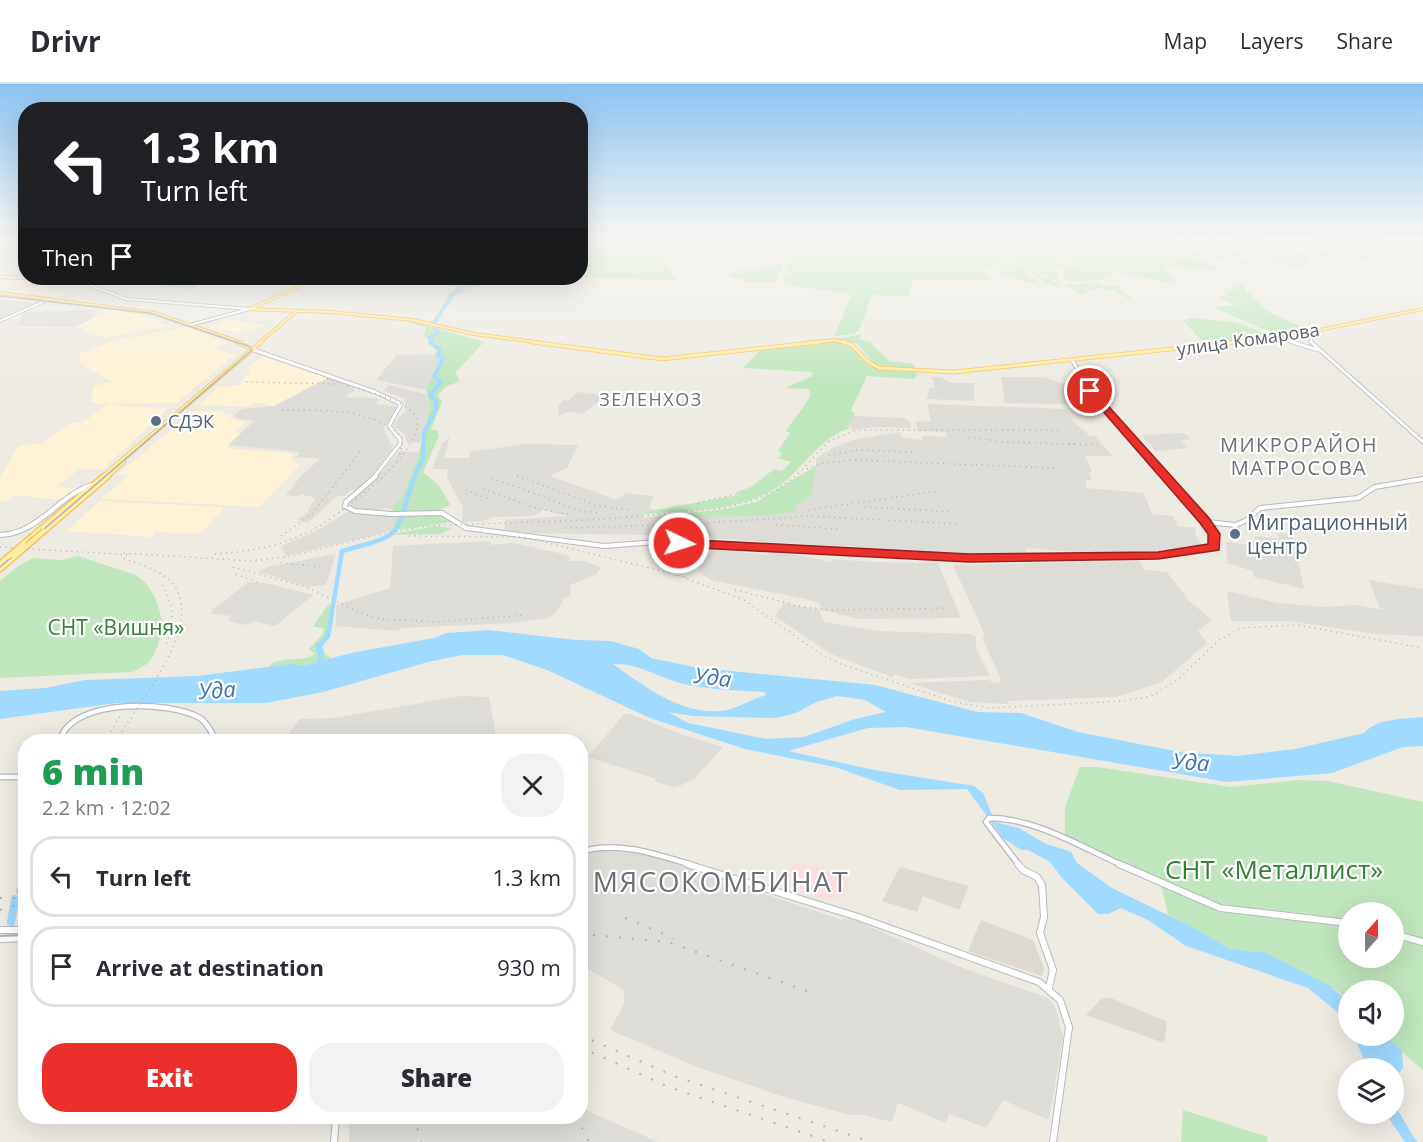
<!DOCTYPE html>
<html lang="en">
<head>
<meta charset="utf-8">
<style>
	body { margin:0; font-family:"Open Sans",sans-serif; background:#f2f2f3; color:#2b2b33; height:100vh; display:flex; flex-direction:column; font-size:22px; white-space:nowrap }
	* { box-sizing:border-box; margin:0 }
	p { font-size:20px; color:#7c7c81 }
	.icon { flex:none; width:33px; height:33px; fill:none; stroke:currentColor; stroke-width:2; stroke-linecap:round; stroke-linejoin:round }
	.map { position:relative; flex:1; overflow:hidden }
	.side { position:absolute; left:18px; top:650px; width:570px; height:390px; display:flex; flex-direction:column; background:#fff; border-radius:24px; box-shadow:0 6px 24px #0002 }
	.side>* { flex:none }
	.top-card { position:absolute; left:18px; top:18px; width:570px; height:183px; border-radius:24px; box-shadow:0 6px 24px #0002; background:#202124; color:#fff; overflow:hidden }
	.needle { width:39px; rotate:21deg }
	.buttons { position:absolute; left:1338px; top:818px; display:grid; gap:12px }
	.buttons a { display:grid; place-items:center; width:66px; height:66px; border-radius:50%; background:#fff; box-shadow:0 6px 24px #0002; font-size:30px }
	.pin { position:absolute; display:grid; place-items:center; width:51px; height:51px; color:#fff; margin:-26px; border:3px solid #fff; border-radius:50%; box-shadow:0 2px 6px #0007 }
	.me { position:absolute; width:66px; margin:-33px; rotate:94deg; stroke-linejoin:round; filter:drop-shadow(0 0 4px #0008) }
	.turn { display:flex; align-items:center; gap:21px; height:126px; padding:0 24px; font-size:27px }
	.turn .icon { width:78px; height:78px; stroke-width:2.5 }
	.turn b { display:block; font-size:42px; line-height:51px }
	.then { display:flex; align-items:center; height:57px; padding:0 24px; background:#0003; gap:12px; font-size:22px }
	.round { display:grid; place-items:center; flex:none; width:63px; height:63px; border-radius:24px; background:#f2f2f3 }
	.overview { display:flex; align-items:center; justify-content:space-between; height:102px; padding:0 24px }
	h1 { font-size:36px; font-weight:800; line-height:45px; color:#1e9e55 }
	.cta { display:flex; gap:12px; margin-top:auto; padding:12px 24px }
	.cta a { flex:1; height:69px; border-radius:24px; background:#eb302b; color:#fff; font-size:24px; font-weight:800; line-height:69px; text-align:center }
	.cta a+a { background:#f2f2f3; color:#2b2b33 }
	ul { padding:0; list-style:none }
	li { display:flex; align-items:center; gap:18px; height:81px; margin:0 12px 9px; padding:0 12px; border:3px solid #e1e1e2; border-radius:24px }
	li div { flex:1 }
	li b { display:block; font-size:22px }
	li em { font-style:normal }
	header { display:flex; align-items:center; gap:36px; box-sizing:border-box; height:84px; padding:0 30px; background:#fff; border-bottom:2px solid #e1e1e2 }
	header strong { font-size:28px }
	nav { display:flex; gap:33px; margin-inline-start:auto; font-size:21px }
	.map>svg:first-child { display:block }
	.commercial { fill:#fef3d6 }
	.industrial { fill:#dedcd6 }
	.education { fill:#ddd9d0 }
	.medical { fill:#fbdedd }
	.green { fill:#c0e6be; fill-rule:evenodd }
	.water { fill:#a0daff; fill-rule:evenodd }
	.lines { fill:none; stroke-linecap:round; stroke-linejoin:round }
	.river-far4 { stroke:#a0daff; stroke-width:3 }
	.river-far3 { stroke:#a0daff; stroke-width:4 }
	.river-far2 { stroke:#a0daff; stroke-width:4.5 }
	.river-far1 { stroke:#a0daff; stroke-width:6 }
	.river { stroke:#a0daff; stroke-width:8 }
	.secondary-far4-casing { stroke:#b6b9bf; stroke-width:4 }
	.secondary-far3-casing { stroke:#b6b9bf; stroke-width:4.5 }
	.secondary-far2-casing { stroke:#b6b9bf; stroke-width:6 }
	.secondary-far1-casing { stroke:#b6b9bf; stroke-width:7 }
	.secondary-casing { stroke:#b6b9bf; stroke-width:8 }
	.primary-far2-casing { stroke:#f3bf56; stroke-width:4 }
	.primary-far1-casing { stroke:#f3bf56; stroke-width:4.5 }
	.primary-casing { stroke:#f3bf56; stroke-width:7 }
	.secondary-far4 { stroke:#fff; stroke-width:2 }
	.secondary-far3 { stroke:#fff; stroke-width:3 }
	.secondary-far2 { stroke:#fff; stroke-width:4 }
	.secondary-far1 { stroke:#fff; stroke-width:4.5 }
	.secondary { stroke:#fff; stroke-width:6 }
	.primary-far2 { stroke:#ffeca5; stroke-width:2 }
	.primary-far1 { stroke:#ffeca5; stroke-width:3 }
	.primary { stroke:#ffeca5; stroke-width:4.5 }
	.tram-far1 { stroke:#b1b2b3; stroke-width:1.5 }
	.tram { stroke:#b1b2b3; stroke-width:2 }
	.rail-far1 { stroke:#b1b2b3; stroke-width:1.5; stroke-dasharray:1 4.5; stroke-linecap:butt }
	.rail { stroke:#b1b2b3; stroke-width:2; stroke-dasharray:2 11; stroke-linecap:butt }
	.primary-bridge-casing { stroke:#f3bf56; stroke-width:7; stroke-linecap:butt }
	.primary-bridge { stroke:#ffeca5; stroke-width:4.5 }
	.route { fill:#eb302b; stroke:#991f1c; stroke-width:1.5 }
	.service-dot { fill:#5c6f8a; stroke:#fff; stroke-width:2 }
	.labels { text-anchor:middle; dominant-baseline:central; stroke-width:4.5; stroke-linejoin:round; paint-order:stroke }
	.far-street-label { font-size:18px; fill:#5a5f63; stroke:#fff }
	.far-neighbourhood-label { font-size:18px; letter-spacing:1.5px; fill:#6b7175; stroke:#fff }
	.far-service-label { font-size:18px; fill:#4e5e75; stroke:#fff; text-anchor:start }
	.far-quarter-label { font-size:20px; letter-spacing:1.5px; fill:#6b7175; stroke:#fff }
	.service-label { font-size:21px; fill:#4e5e75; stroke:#fff; text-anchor:start }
	.park-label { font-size:21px; fill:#338233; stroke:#fff }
	.water-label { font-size:22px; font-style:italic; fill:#3b75a9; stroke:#fff }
	.near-park-label { font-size:26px; fill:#338233; stroke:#fff }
	.near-quarter-label { font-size:28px; letter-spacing:1.5px; fill:#6b7175; stroke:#fff }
</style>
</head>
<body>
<header>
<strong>Drivr</strong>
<nav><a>Map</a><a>Layers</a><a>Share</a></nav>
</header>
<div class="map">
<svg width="1423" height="1058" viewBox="0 0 1423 1058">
	<rect width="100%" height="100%" fill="#edeae2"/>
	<!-- commercial -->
	<path class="commercial" d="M12 194 42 196 38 200 64 208V210L55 213 16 209 22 203 0 202Z
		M115 227 137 230 169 242 106 254 88 248 84 244 76 243 98 231Z
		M225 235 266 241 238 249 209 243Z
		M184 243 228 259 214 264 234 271 177 319 99 320 91 317 94 302 111 298 78 278 81 269 112 257Z
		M263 272 328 294 274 322 262 319H254L249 323 199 321 218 303 239 301 250 287 248 284Z
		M108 320 167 325 103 385H79L58 402 76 405 63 416 14 411 7 417H0V392L20 361 40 360 70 339H82Z
		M194 327H224L222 330H230L231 335 246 338 235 348 242 349 226 364 294 370 291 373 299 382 259 423 101 415 129 391 118 390Z
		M99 417 225 423 200 450 156 448 152 453 67 447Z"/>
	<!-- industrial -->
	<path class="industrial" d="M1390 153 1423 156V182L1410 183 1370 173 1380 166 1405 162Z
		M0 215 34 219 0 235Z
		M99 225 94 230 98 231 76 243 15 242 24 228Z
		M436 270 434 272 442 275 426 306 376 296 397 271Z
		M930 293H941L950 299H974V317L926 315 930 304H934V297Z
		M1001 293H1044L1068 301 1082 320 1005 319Z
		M328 294 352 302 350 304 355 306 345 313 371 314 378 315 376 320 399 323 392 336 383 343 393 365 368 399 358 406H351L345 412H337L308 439 297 436 307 429 315 414 301 410 296 413 286 411 302 391 320 375 296 373 300 368 228 361 254 337 235 334 234 331 242 325 274 322Z
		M389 301 426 310 430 324 420 359H407L405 351 393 341 406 326 404 314 383 307Z
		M578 308 602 311 605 314 582 330 570 327 559 332 558 322 564 316 568 317Z
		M927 320 1066 325 1074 338 1090 352H1095L1113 372H1085L1092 388 1089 389 1092 396H1086V404L1144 409 1152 430 1173 432 1178 442 1195 444V449L1202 462H1188L1166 467 1085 469 1028 464 1024 469 972 470 654 451 529 449 504 446 505 436 567 432 543 426 533 432 493 433 483 437 462 438 463 423 447 394 448 385H432L442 359 450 353 444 374H470L469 368 525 360 578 361 567 384 550 392 614 415 621 414 625 409 654 412 649 424 656 427 644 428 642 434 762 432 795 428V420L814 391 817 374 832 364 853 356 886 350 900 349 902 353 922 356 923 352 947 353 946 348 917 347 916 337 931 338Z
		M853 332 903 334 911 338V344L874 343 853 346 847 342Z
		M1184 349 1191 355 1180 356 1188 364 1156 367 1141 351Z
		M400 367 418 368V372L404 410 391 425 384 424 380 428 349 422V417L366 405Z
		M349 427 397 432 391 447 286 472 281 462 316 447Z
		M1277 449 1293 450 1304 505 1254 493 1253 487 1227 479 1226 458 1249 461V457L1255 458V452L1280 455Z
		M489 457 492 461 513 459 568 471 570 477H583L601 483 597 490 570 501 571 512 561 515 563 518 556 528 549 534 513 539 401 544 398 547 336 542V521L390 504 393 462Z
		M713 465 767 471 770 468 800 471 831 478 833 475 872 478 938 479 961 534 859 535 821 526 820 520 810 516 711 496 698 488Z
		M336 470 326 501 308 503 259 488 267 483Z
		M1139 477 1145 486 1167 488 1189 517 1212 536 1198 547 1207 559 1162 598 1116 613 1007 617 1008 620 969 618 909 599 987 596 998 599 1001 596 985 560 982 552 985 551 953 481Z
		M1369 496 1423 505V552L1374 550 1290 537H1231L1227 507 1278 519 1322 523 1357 521 1384 526 1379 523Z
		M248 498 265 499 313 511 275 542 253 537 248 541 235 539 227 536 231 532 210 529 214 526 210 525 218 522Z
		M784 519 819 526 824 538 880 547 971 550 976 553V564L990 592 910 595 895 590 892 593 831 570 775 532Z
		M462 612 489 613 497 657H283L300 635 333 634Z
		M624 630H630L683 651 723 663 694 695 675 704 654 697 656 695 588 673Z
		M605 766 644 769 842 836 843 834 858 837 960 883 1048 914 1055 922 1063 953 1049 1036 1003 1016 986 1044 949 1030 946 1039 898 1019 892 1038 864 1031H850L784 1013 697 983 610 946 624 920V906L581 881 580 772Z
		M581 1024 658 1058H349V1032H580Z"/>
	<!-- education -->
	<path class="education" d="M900 783 969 802 959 826 923 812 917 828 882 817Z
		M981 836 1033 856 1044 884 1042 892 968 867Z
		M1102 914H1111L1167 938 1164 959 1086 931Z"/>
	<!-- medical -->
	<path class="medical" d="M803 778 850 795 843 814H833L831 816 784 801 793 780Z"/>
	<!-- green -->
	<path class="green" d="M593 153H1046L1047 157 1035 158 1049 160 1052 170 1063 179V183L1056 185 1059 197 1009 175 981 187 992 196H913L908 213 872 211 859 246 855 250 834 252 851 213 848 209 794 202 783 198 788 182 783 172 787 169 728 161 664 164V176L676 196 581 193V167L592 161Z
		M1050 153H1174L1206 173 1146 169 1204 175 1222 187 1160 183 1179 199 1176 200 1116 188 1099 196 1075 198 1063 195V187L1069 182 1082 183 1063 177 1053 166 1057 160Z
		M1180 153C1188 153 1197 157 1205 156 1212 155 1218 152 1231 160L1219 161 1231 163 1244 173 1238 177 1248 178 1247 179 1251 181 1215 176 1203 169 1201 163Z
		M1234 153C1262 153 1292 154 1308 177L1305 180 1324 187 1259 177 1232 156 1236 155Z
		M1317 153H1380L1382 157 1378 159 1382 162 1370 173 1375 174 1373 176 1336 172 1322 175 1320 168 1328 166 1315 159Z
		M1007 178H1012L1058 199 1059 203C1054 201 1047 200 1043 197 1035 192 1033 185 1022 188L1041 200C1025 199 1012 191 996 190L1004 188 993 185Z
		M784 179 777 197 744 198 747 195 731 194 727 190 738 186 728 185 732 183 748 187Z
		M155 194H213L202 197 194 205 162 203 164 202Z
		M458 194H502L451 213 453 216 438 233 439 238H429L433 236 448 213 446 212 457 203 441 200Z
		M1096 198 1106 202H1117L1136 218C1116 210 1104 197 1082 211L1066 201Z
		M1230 200 1245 202V206L1266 226 1309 247 1297 249 1286 243 1294 249 1277 251 1212 223 1235 221 1219 213 1228 211 1230 206H1233L1234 203Z
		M1189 234 1236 238 1272 252 1205 260 1183 237Z
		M410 237 484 258 455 289 460 297 445 303 438 311 442 318 431 345 438 347 439 352 423 388 439 402 450 420C444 429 400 432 391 425L404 410 418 372 430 324 426 306 441 275 434 272 437 266 428 261 429 256 424 252 426 243 407 238Z
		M862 250 858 255 873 258 872 261 890 277 913 280 916 285 876 281 857 260 836 255Z
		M834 257C860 262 852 268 869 282L889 287 914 288 917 291 914 295 867 292 851 326 855 330 847 342 850 344C819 353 802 387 776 404 738 429 686 426 643 430L644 428 739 411 736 408 751 403 774 385 782 387 791 378 778 374 782 370 778 367 790 349 786 347C793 335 804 325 811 310L808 305 785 304 812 292 813 288 743 284 760 266Z
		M816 382 811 413 796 420V428L761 432 641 434 726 425 756 418Z
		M425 430 440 431 453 438 391 447 397 432Z
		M435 442 452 444 441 450 387 451Z
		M78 472 133 490C154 500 160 525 164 546 154 565 158 578 132 588L0 594V497L18 482 33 474 62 476Z
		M329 520 334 522C333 538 333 550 322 562L325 570 331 574 302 582 269 583C279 570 302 580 315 570L309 565 323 550 324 545 313 542Z
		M1080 683H1097L1231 703 1299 696 1328 697 1423 718V986L1382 951H1394V906H1348V915L1335 905 1262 871 1237 868 1169 833 1161 801 1065 751V723ZM1348 828H1394V873H1348Z
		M1183 1026 1268 1053 1267 1058H1181Z"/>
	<!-- water -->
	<path class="water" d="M489 546 576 556 610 557 639 565 651 574 718 588 721 586 875 601 977 628 1021 629 1078 648 1180 668 1237 672 1295 665 1364 649C1378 634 1403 635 1423 633V662L1403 663 1332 689 1227 698 906 643 868 644 788 667 874 686 974 702 983 709 995 738 1019 744 1044 759 1071 768 1077 779 1112 804 1188 841 1230 865 1266 869 1330 902 1348 917V942L1335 926 1308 904 1186 862 1148 836 1121 824 1108 830H1098L1062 794 1050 778 1028 766H1021L1003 754 967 705 900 706 835 683 745 665 650 634 547 586 503 571H462L428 578 323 608 266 619H116L0 635V607L45 604 85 596 197 592 290 580 302 582 351 569 434 554 447 549ZM613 580C638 579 660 594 684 600 710 606 737 606 764 608L767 611C753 614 741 623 727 626 685 634 645 603 613 580ZM837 612 865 616 886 628 855 635 804 653 767 655 688 639 668 628 693 632 776 634 796 629 816 618Z
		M1353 951H1384L1402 967 1403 984 1394 994V984H1368Z
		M1394 1020 1415 1055 1418 1058H1405L1385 1029H1394Z"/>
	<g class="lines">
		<!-- river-far4 -->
		<path class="river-far4" d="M434 240 451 212 473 194
			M432 259 429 254 439 248 433 241"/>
		<!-- river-far3 -->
		<path class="river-far3" d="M414 393 423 374 424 349 436 324V318L430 310 441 298 434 293 443 274 438 272 440 266 431 258"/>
		<!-- river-far2 -->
		<path class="river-far2" d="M318 564 328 552 342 467C411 449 392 452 415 392"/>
		<!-- river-far1 -->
		<path class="river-far1" d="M318 583 321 572 319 562"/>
		<!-- river -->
		<path class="river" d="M20 807 26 803
			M11 838 15 815"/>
		<defs>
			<path id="secondary-far4" d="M0 163 25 160 26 164
				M0 193 77 196 126 215 250 225
				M0 237 49 215
				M190 241 249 225
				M1308 248 1312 259
				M1277 253 1296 259"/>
			<path id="secondary-far3" d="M1292 258 1318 266
				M1311 258 1423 358
				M254 266 375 308 401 320 389 342 400 355V360L374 393
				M1072 276 1097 317 1165 393"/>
			<path id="secondary-far2" d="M376 392 346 418 345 422 355 427 391 430 442 429 466 444 604 462 657 458 969 474 1158 472 1215 463 1214 450 1210 444 1163 392
				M1207 438 1236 441 1247 436 1260 424 1358 414 1375 403 1423 395
				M0 451C39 450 57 412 92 401"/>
			<path id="secondary-far1" d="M60 657C70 614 169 616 200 634 205 637 209 644 212 649L211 657
				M0 693H26
				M580 768C616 756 656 770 692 781
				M1019 781 986 738 989 734C1035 734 1081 763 1122 781"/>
			<path id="secondary" d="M687 780 858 833 1039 898 1060 916 1069 943 1053 1058
				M1018 780 1023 786 1037 793 1042 801 1044 833 1040 849 1053 886 1049 904
				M1119 780 1220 824 1348 839
				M0 846H26
				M1394 850 1423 858
				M0 855 26 854
				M334 1058 336 1032"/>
			<path id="primary-far2" d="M0 209 154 229 242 259
				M252 224 318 194
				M250 225 330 228 412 236 474 250 543 259
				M259 259 297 227
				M806 259 835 256 848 259
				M1222 259 1295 251 1423 225"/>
			<path id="primary-far1" d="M237 258 254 266
				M532 258 662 275 820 258
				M843 258 852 261 867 277 879 284 954 288 1236 258
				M102 393 261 258
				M107 393 124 378"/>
			<path id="primary" d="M44 447 108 392
				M23 460 104 392
				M0 480 8 473
				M0 485 14 473"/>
		</defs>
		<!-- secondary-far4 casing -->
		<use href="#secondary-far4" class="secondary-far4-casing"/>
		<!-- secondary-far3 casing -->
		<use href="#secondary-far3" class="secondary-far3-casing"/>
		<!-- secondary-far2 casing -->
		<use href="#secondary-far2" class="secondary-far2-casing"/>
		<!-- secondary-far1 casing -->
		<use href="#secondary-far1" class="secondary-far1-casing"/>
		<!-- secondary casing -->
		<use href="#secondary" class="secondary-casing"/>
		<!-- primary-far2 casing -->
		<use href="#primary-far2" class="primary-far2-casing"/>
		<!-- primary-far1 casing -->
		<use href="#primary-far1" class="primary-far1-casing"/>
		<!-- primary casing -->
		<use href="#primary" class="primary-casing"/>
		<!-- secondary-far4 -->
		<use href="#secondary-far4" class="secondary-far4"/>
		<!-- secondary-far3 -->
		<use href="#secondary-far3" class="secondary-far3"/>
		<!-- secondary-far2 -->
		<use href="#secondary-far2" class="secondary-far2"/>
		<!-- secondary-far1 -->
		<use href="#secondary-far1" class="secondary-far1"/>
		<!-- secondary -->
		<use href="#secondary" class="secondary"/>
		<!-- primary-far2 -->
		<use href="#primary-far2" class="primary-far2"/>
		<!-- primary-far1 -->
		<use href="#primary-far1" class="primary-far1"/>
		<!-- primary -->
		<use href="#primary" class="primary"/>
		<!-- tram-far1 -->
		<path class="tram-far1" d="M0 212 150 229 248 262 252 266 0 483"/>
		<!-- tram -->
		<path class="tram" d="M0 852 26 851"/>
		<!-- rail-far1 -->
		<path class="rail-far1" d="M246 298 336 300
			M282 326C323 327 373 322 403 355L400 371
			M969 353 1004 358 1075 360
			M1069 360 1097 361
			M829 371 858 366 915 368
			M807 385 821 379 854 376 1057 384
			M517 392 599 422 630 426
			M492 394 575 425 597 429
			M483 405 539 425 569 430
			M466 406 492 416
			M698 419 737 410
			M865 423 955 428
			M809 426 938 407
			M776 441 840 445
			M565 444 695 440 810 432 957 440
			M281 452 311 431 363 364
			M409 452 524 453 686 493
			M0 463 132 471
			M124 469 251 477 293 472 371 452 427 442 608 435 725 424 755 416 776 406 796 392 829 357 857 346H1060
			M215 470C246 468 276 463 304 450 330 439 432 365 415 332 406 314 346 302 327 295
			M281 479 323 483
			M233 483 309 504 358 528 381 535 435 538 524 531
			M236 490 261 500
			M677 491 744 516 819 569 841 580 954 618 989 624 1125 617 1151 612 1179 595 1219 556 1241 544 1298 541 1423 564
			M162 501C174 521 175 540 166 561
			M735 506 803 523 832 526 946 524
			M105 657 122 629
			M116 657C136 623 199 547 177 506 167 487 141 481 122 474"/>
		<!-- rail -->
		<path class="rail" d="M0 814H23
			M0 826 26 818
			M625 834 674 854
			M580 850 668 858 807 907
			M580 951 674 992 871 1058
			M580 963 669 1003 830 1058
			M414 1032 421 1058
			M576 1032 589 1058"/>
		<defs>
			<path id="primary-bridge" d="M8 473 23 460
				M14 473 44 447"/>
		</defs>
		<!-- primary-bridge casing -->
		<use href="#primary-bridge" class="primary-bridge-casing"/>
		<!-- primary-bridge -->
		<use href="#primary-bridge" class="primary-bridge"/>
	</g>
	<!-- sky -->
	<linearGradient id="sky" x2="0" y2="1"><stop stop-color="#8bc3f1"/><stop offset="0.51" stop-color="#f7f6f2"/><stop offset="1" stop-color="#f7f6f2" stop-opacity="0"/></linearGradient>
	<rect width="1423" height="302" fill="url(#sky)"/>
	<!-- route -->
	<path class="route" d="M1087 305H1093L1209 434 1220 450 1219 466 1158 475 969 478 679 463 673 459 679 455 969 470 1158 468 1208 460V450L1200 439 1087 309Z"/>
	<!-- markers -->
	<g class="service-dot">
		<circle cx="156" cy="337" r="6"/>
		<circle cx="1235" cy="450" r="6"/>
	</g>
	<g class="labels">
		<!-- far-street labels -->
		<g class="far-street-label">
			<text transform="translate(1248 255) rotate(-8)">улица Комарова</text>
		</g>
		<!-- far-neighbourhood labels -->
		<g class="far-neighbourhood-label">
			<text x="651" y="315">ЗЕЛЕНХОЗ</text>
		</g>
		<!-- far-service labels -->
		<g class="far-service-label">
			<text x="168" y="337">СДЭК</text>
		</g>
		<!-- far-quarter labels -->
		<g class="far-quarter-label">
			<text x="1299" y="360">МИКРОРАЙОН<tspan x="1299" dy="23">МАТРОСОВА</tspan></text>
		</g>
		<!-- service labels -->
		<g class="service-label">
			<text x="1247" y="438">Миграционный<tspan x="1247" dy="24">центр</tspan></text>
		</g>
		<!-- park labels -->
		<g class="park-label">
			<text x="116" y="543">СНТ «Вишня»</text>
		</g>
		<!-- water labels -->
		<g class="water-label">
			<text transform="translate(713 592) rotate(7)">Уда</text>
			<text transform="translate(217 605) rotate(-4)">Уда</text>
			<text transform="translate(1191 677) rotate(4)">Уда</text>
		</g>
		<!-- near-park labels -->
		<g class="near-park-label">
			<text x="1274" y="785">СНТ «Металлист»</text>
		</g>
		<!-- near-quarter labels -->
		<g class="near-quarter-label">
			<text x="721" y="797">МЯСОКОМБИНАТ</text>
		</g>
	</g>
</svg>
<div class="buttons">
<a><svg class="needle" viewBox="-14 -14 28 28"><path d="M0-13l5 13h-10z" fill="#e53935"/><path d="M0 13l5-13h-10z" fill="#7c7c81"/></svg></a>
<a><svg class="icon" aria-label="sound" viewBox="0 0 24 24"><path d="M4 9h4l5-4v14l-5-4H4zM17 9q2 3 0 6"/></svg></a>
<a><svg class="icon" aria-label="layers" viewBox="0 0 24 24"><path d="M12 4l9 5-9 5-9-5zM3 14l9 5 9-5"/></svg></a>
</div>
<div class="pin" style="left:1090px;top:307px;background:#d93025"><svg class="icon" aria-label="arrive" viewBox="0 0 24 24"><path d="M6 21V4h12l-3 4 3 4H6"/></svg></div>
<svg class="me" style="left:679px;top:459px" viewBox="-20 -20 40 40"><circle r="17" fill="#eb302b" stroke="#fff" stroke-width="3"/><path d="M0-11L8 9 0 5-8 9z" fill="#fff"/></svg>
<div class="top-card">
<div class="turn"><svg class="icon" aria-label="left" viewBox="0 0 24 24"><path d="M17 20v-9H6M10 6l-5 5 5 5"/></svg><div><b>1.3 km</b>Turn left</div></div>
<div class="then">Then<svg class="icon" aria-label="arrive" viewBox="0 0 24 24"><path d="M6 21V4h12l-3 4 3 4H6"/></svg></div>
</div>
<section class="side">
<div class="overview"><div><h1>6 min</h1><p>2.2 km · 12:02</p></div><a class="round"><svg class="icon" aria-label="close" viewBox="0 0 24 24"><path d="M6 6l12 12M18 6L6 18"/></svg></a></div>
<ul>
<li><svg class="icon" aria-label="left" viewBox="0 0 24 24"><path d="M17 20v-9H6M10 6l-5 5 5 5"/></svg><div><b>Turn left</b></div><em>1.3 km</em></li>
<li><svg class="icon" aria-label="arrive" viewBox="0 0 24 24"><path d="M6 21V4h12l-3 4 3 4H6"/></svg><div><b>Arrive at destination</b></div><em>930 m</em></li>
</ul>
<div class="cta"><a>Exit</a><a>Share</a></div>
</section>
</div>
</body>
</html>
